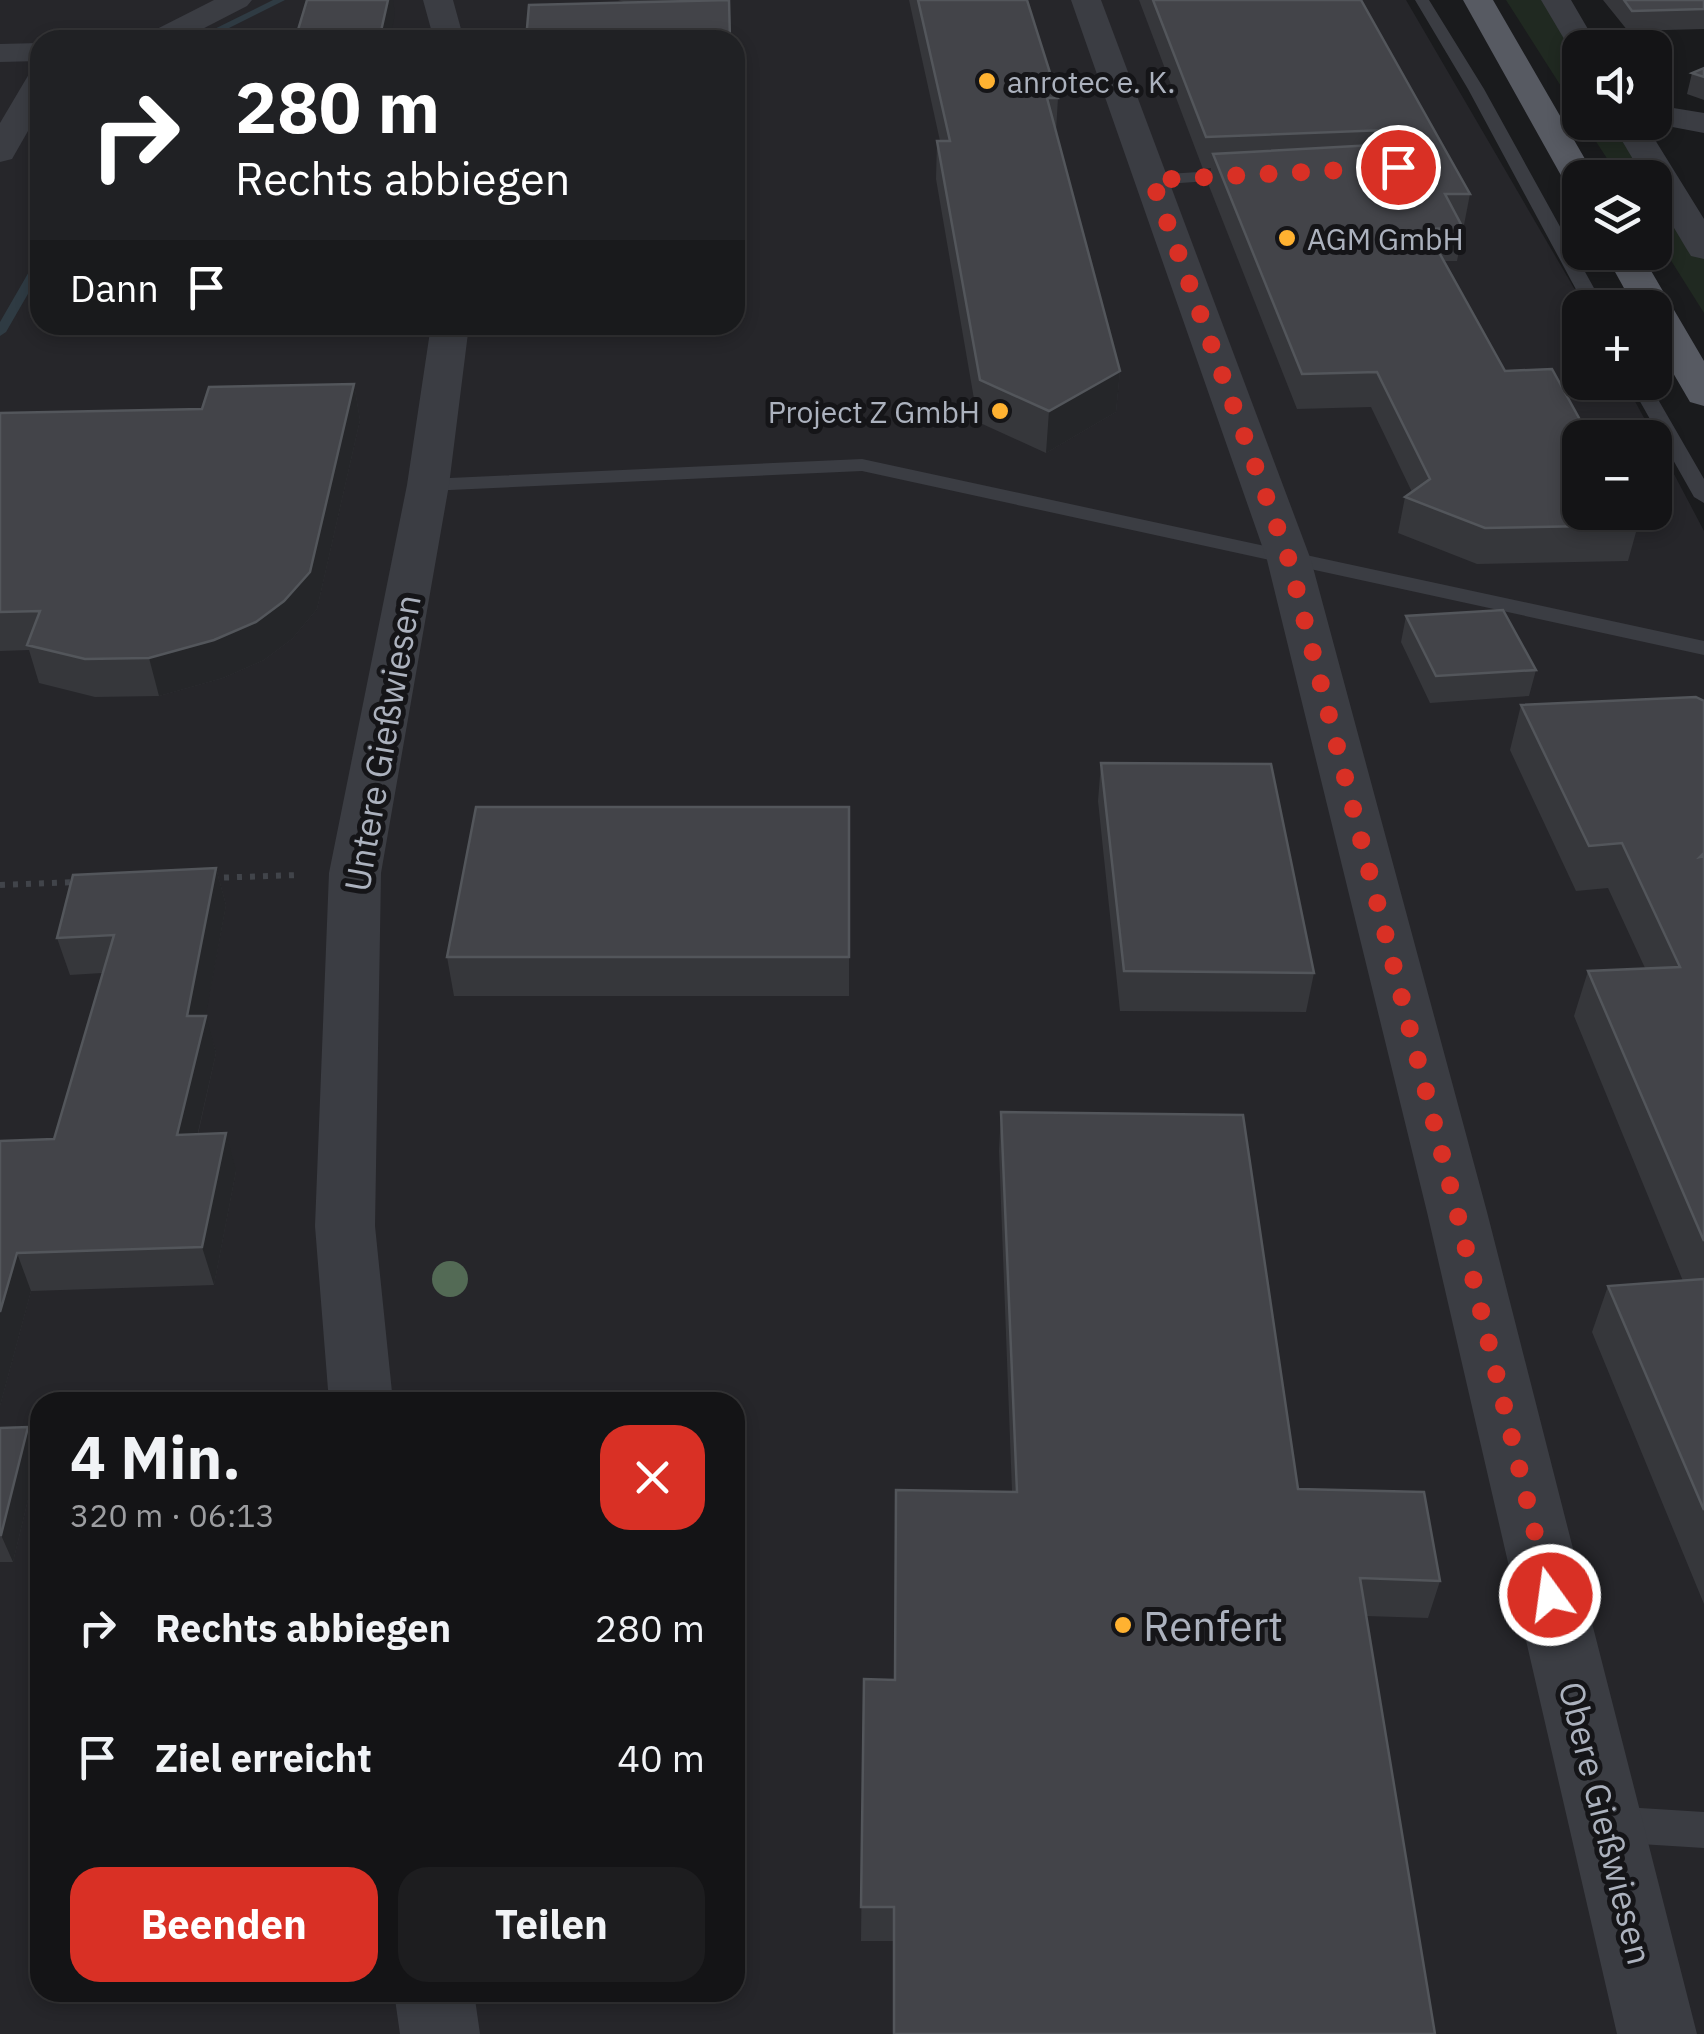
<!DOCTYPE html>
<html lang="de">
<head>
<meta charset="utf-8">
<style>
	body { margin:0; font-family:"IBM Plex Sans",sans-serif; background:#1d1d1f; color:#f1f3f6; height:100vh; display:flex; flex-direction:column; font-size:38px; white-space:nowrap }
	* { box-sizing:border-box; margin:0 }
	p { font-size:32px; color:#9d9ea1 }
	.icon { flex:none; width:55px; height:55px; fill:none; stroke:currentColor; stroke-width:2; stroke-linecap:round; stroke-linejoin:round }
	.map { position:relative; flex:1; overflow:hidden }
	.details { position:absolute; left:30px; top:1392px; width:715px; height:610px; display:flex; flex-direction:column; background:#141416; border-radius:30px; box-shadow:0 5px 15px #0003,0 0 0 2px #333335 }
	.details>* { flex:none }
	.banner { position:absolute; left:30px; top:30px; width:715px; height:305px; border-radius:30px; box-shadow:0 5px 15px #0003,0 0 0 2px #333335; background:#202124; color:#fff; overflow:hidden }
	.buttons { position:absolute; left:1562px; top:30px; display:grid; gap:20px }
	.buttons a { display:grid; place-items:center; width:110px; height:110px; border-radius:20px; background:#141416; box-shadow:0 5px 15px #0003,0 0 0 2px #333335; font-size:50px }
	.pin { position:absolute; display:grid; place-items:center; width:85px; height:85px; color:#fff; margin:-42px; border:5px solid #fff; border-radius:50%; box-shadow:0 2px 10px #0007 }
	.me { position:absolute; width:110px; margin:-55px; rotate:346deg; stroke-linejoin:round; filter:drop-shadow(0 0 8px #0008) }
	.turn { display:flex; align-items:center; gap:35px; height:210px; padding:0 40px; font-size:45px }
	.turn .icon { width:130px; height:130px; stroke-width:2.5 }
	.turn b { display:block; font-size:70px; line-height:85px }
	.then { display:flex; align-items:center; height:95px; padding:0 40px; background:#0003; gap:20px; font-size:38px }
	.round { display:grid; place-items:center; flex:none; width:105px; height:105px; border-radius:30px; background:#1d1d1f }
	.head { display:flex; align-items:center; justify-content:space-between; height:170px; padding:0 40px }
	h1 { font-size:60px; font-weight:800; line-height:75px }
	.cta { display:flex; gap:20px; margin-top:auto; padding:20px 40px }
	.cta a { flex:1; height:115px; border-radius:30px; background:#d93025; color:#fff; font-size:40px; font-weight:800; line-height:115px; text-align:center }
	.cta a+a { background:#1d1d1f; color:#f1f3f6 }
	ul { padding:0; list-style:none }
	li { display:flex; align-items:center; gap:30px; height:130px; padding:0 40px }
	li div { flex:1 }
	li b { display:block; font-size:38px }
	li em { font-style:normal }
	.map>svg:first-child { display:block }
	.built { fill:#26262a; fill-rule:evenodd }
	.green { fill:#202921 }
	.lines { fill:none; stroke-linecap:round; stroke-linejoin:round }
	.stream { fill:#2f3b43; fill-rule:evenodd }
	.path { stroke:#41444a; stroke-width:6; stroke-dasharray:5 8; stroke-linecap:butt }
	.service { fill:#3b3d43; fill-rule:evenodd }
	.minor { fill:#3b3d43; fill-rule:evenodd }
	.primary { fill:#575a62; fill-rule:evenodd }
	.tree { fill:#536a55 }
	.wall { fill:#36373b }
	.shaded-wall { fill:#252629 }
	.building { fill:#434449; stroke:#53565b; stroke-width:2.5 }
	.route { stroke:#d93025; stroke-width:18; stroke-dasharray:0 32.4 }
	.poi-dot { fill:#ffb231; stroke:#151518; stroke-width:4 }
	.labels { text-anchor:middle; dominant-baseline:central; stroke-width:10; stroke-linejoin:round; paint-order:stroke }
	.far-poi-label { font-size:30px; fill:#acb2be; stroke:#151518; text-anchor:start }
	.street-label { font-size:35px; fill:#acb2be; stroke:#151518 }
	.near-poi-label { font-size:42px; fill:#acb2be; stroke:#151518; text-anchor:start }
</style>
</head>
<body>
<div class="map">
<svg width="1704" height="2034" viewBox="0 0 1704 2034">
	<rect width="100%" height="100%" fill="#1a1b1d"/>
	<!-- built -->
	<path class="built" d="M0 0H1406L1585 307 1580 308V382L1625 383 1655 438H1580V512H1655V438L1704 531V2034H0ZM40 40H735V325H40ZM40 1402H735V1992H40Z"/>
	<!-- green -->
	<path class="green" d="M1506 0H1556L1580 48V116Z
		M1584 123H1627L1704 248V313L1655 235V178L1619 177Z"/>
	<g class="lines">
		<!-- stream -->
		<path class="stream" d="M273 0H285L205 40H192Z
			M40 260V273L6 332 0 336V322L34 263Z"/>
		<!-- path -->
		<path class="path" d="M211 878 298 875
			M0 885 78 882"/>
		<!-- service -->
		<path class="service" d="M1415 0H1429L1484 89 1605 308H1586L1468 89Z
			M1245 169 1253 174 1251 178 1152 185 1144 180 1152 175Z
			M1629 382H1648L1704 479V503L1694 497Z
			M862 459 1704 641V655L862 471 428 491 418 485 428 479Z
			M1608 1806 1704 1812V1848L1608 1842 1595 1837 1589 1824 1595 1811Z"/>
		<!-- minor -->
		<path class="minor" d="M214 0H252L247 6 181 40H143L147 34Z
			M423 0H453L464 40H434Z
			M1071 0H1101L1311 560 1487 1212 1697 2034H1617L1427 1212 1267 560Z
			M1541 0H1571L1599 48H1580V56L1573 54Z
			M40 43V61L0 62V44Z
			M40 72V110L12 159 0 162V123L29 74Z
			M1655 105 1704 113V133L1646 122H1655Z
			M1611 122H1644L1704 219V259L1691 256 1686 248 1655 196V178H1644Z
			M431 325H469L449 485 381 873 375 1226 393 1402H329L315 1226 329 873 407 485Z
			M394 1992H474L480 2034H400Z"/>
		<!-- primary -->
		<path class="primary" d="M1463 0H1493L1596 178H1580V189L1568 186 1563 179Z
			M1604 252H1640L1704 361V406L1690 402 1655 342V308H1635Z"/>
	</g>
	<!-- trees -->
	<circle class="tree" cx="450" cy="1279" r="18"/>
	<!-- wall -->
	<path class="wall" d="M618 0H729L627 3Z
		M909 0H1027L1058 98 1056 131 1120 371 1116 412 1046 453 978 422 936 179 937 141H940Z
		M1139 0H1361L1470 194 1457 261H1444L1505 371 1638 525 1628 561 1477 564 1398 533 1405 497 1412 492 1371 407 1297 409 1209 186 1211 168 1203 169Z
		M1603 0H1704V29L1628 31Z
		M1704 68V100L1687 94 1692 73Z
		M735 102H738L741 243H735Z
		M354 384 360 420 317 609 292 639 264 660 223 678 159 696 95 697 39 683 29 650 0 651V413L202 409Z
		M1406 616 1536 670 1529 696 1430 703 1401 642Z
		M1704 701V1604L1592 1332 1608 1286 1683 1281 1574 1016 1588 971 1645 968 1608 888 1576 891 1510 750 1521 705Z
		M1101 763 1314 973 1306 1012 1120 1011 1098 801Z
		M849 807V996H454L447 957Z
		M216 868 226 905 205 1016 216 1053 198 1134 236 1171 214 1285 31 1291 0 1406V1141L54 1139 102 973 70 975 57 938Z
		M1001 1112 1298 1489 1440 1581 1428 1618 1366 1616 1435 2034H893V1941H861L864 1679 894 1680 1012 1491 999 1151Z
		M28 1427 39 1454 13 1562H0V1428Z"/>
	<!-- shaded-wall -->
	<path class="shaded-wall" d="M388 0H393L395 14 390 40H379Z
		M1120 371 1116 412 1046 453 1049 411Z
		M354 384 360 420 317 609 292 639 264 660 223 678 159 696 149 658Z
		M216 868 226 905 202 1035 206 1016 216 1053 189 1172 177 1135 187 1016Z
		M226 1133 236 1171 214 1285 202 1247Z
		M17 1253 31 1291 0 1406V1312Z
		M28 1427 39 1454 13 1562 1 1535Z"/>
	<!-- building -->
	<path class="building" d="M307 0H388L379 40H295Z
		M729 0 730 40H526L529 5Z
		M918 0H1027L1058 98H1047L1120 371 1049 411 980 380 937 141H950Z
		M1153 0H1361L1470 194H1445L1463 228 1426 229 1505 371 1552 369 1590 438H1580V512H1631L1638 525 1485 528 1405 497 1430 479 1377 372 1302 374 1213 154 1410 143 1412 129 1206 137Z
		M1624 0H1704V9L1632 11Z
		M1704 68V77L1692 73Z
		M735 102H738L740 210 735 211Z
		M354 384 310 572 284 601 256 622 214 640 149 658 85 659 27 645 40 611 0 612V413L202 409 209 387Z
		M1503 610 1536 670 1436 676 1406 616Z
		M1696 697 1704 701V853L1700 857 1704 856V1241L1588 971 1680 967 1622 843 1589 846 1521 705Z
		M1101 763 1271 764 1314 973 1124 971Z
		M476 807H849V957H447Z
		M216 868 187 1016H206L177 1135 226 1133 202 1247 17 1253 0 1312V1141L54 1139 114 935 57 938 73 875Z
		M1001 1112 1243 1115 1298 1489 1424 1492 1440 1581 1360 1578 1435 2034H894V1907H861L864 1679 895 1680 896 1490 1017 1492Z
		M1704 1279V1510L1608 1286Z
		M28 1427 1 1535H0V1428Z"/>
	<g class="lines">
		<!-- route -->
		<path class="route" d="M1398 167 1152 180 1289 560 1457 1212 1550 1595"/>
	</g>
	<!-- markers -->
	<g class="poi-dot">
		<circle cx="987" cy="81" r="10"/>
		<circle cx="1287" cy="238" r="10"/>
		<circle cx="1000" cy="411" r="10"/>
		<circle cx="1123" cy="1625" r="10"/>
	</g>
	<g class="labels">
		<!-- far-poi labels -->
		<g class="far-poi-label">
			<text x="1007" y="81">anrotec e. K.</text>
			<text x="1307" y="238">AGM GmbH</text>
			<text x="980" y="411" text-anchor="end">Project Z GmbH</text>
		</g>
		<!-- street labels -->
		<g class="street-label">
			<text transform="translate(382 743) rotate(-80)">Untere Gießwiesen</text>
			<text transform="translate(1606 1823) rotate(76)">Obere Gießwiesen</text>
		</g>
		<!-- near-poi labels -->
		<g class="near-poi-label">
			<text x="1143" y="1625">Renfert</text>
		</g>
	</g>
</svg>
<div class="buttons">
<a><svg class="icon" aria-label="sound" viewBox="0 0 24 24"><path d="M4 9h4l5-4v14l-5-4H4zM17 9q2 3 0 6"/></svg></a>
<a><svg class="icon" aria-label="layers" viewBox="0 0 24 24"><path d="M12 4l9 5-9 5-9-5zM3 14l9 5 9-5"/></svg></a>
<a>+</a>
<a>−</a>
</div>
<div class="pin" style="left:1398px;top:167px;background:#d93025"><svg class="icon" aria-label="arrive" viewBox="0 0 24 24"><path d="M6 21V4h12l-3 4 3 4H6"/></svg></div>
<svg class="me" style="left:1550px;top:1595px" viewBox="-20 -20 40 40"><circle r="17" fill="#d93025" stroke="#fff" stroke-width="3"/><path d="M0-11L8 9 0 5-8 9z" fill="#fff"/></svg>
<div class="banner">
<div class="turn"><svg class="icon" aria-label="right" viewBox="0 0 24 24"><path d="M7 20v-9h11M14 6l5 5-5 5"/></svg><div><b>280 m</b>Rechts abbiegen</div></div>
<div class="then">Dann<svg class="icon" aria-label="arrive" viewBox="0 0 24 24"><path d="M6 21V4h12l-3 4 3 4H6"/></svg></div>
</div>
<section class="details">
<div class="head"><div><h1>4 Min.</h1><p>320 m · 06:13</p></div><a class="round" style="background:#d93025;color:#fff"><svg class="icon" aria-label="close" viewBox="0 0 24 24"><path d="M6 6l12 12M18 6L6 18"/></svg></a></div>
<ul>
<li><svg class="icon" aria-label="right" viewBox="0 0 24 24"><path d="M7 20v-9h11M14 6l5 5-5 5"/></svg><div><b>Rechts abbiegen</b></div><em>280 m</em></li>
<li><svg class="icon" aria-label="arrive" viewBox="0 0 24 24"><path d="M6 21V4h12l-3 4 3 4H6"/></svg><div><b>Ziel erreicht</b></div><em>40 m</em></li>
</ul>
<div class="cta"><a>Beenden</a><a>Teilen</a></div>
</section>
</div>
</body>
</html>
